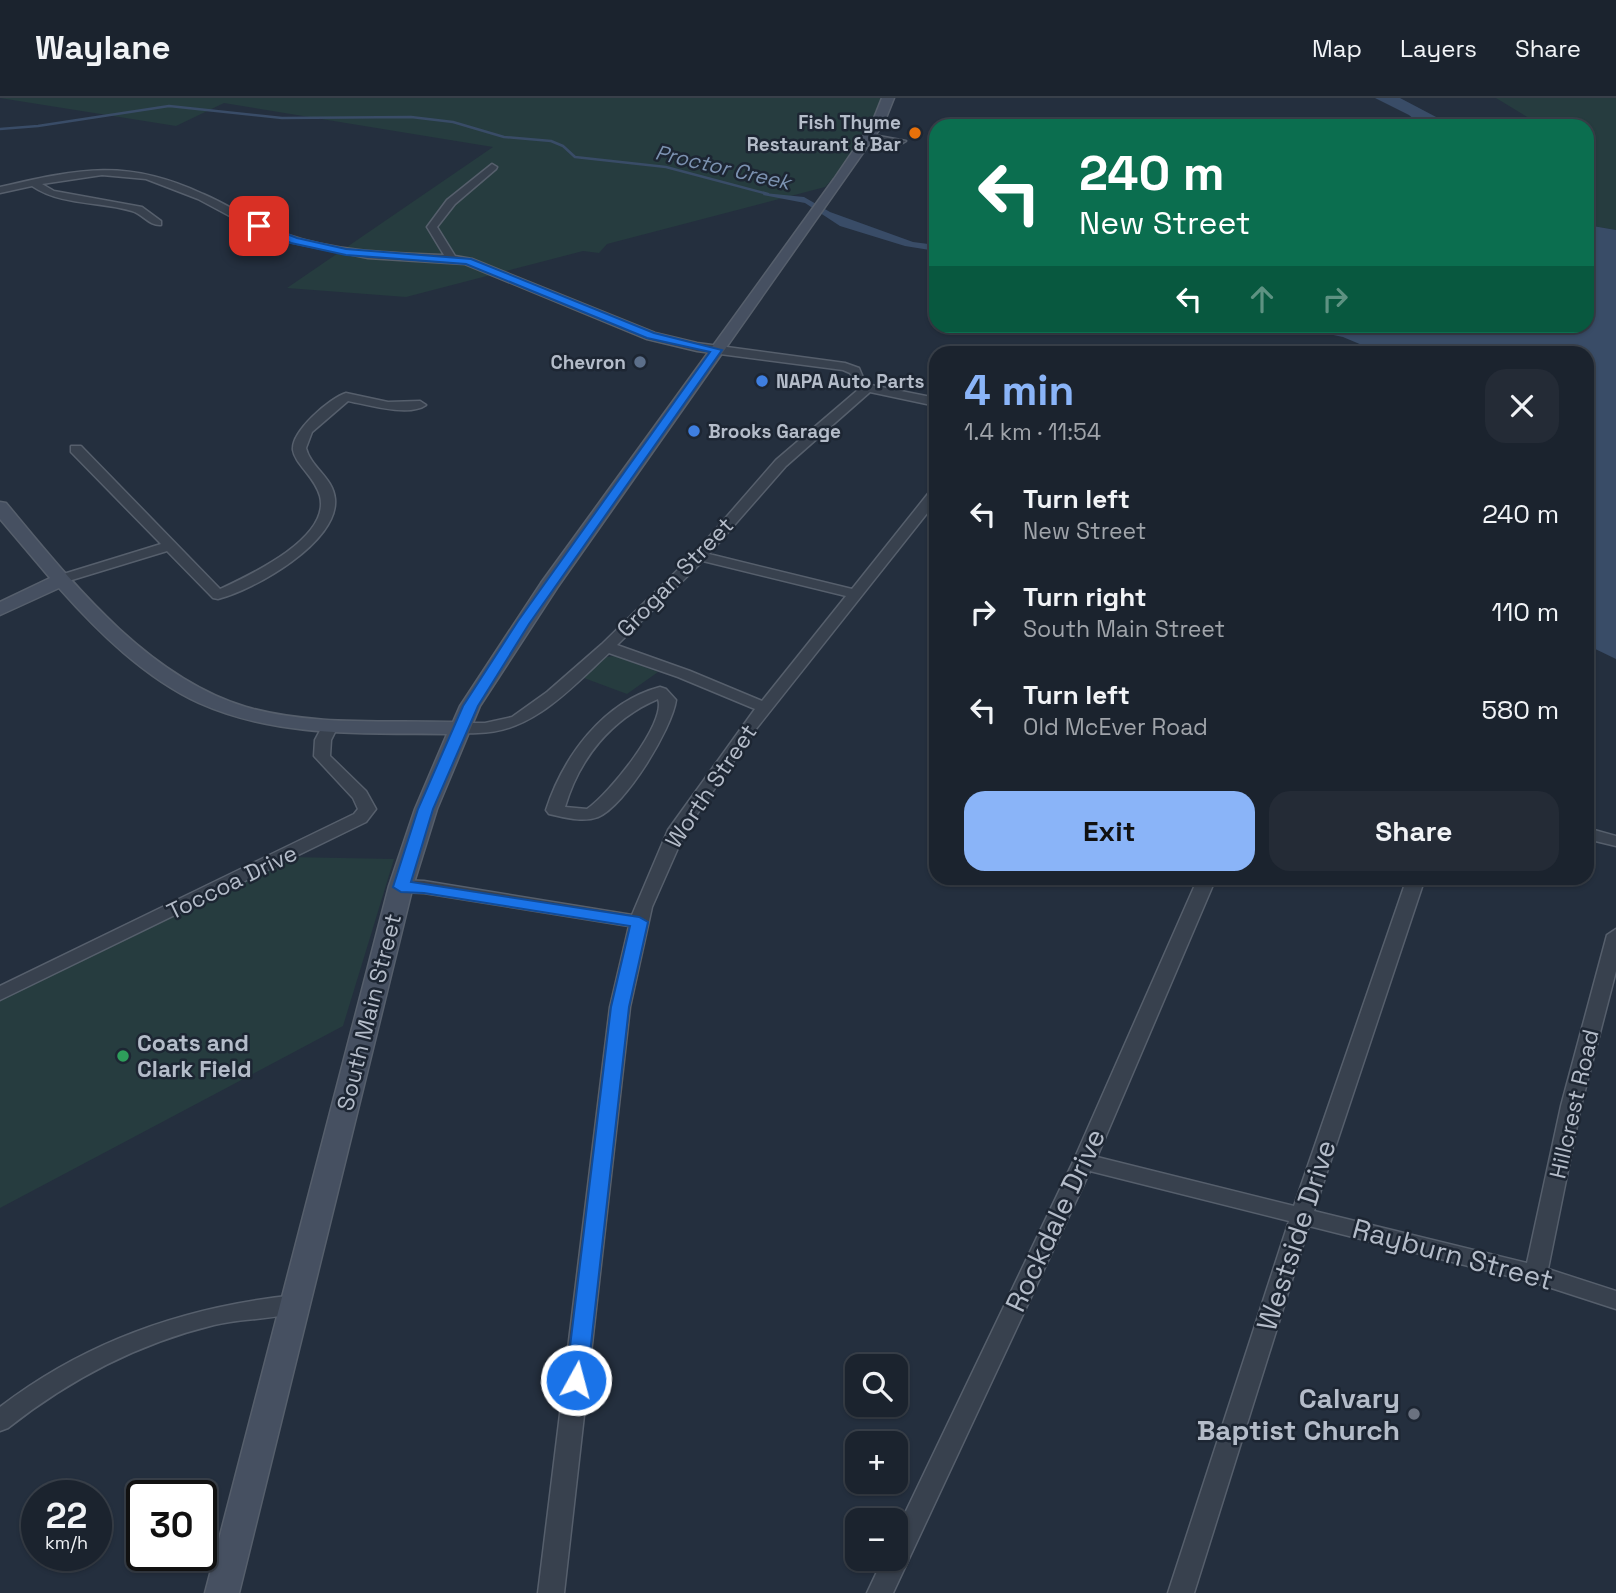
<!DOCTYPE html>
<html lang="en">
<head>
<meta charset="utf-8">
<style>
	body { margin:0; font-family:"Space Grotesk",sans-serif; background:#242b36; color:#f1f3f6; height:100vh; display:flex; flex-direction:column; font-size:26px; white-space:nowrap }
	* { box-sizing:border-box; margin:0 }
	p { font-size:23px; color:#a0a4aa }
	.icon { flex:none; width:38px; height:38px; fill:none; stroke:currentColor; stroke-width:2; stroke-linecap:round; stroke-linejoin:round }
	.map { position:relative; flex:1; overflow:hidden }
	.details { position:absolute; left:929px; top:248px; width:665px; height:539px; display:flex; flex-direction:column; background:#1b232e; border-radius:21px; box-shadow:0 2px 5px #0004,0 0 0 2px #39404a }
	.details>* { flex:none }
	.hud { position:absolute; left:929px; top:21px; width:665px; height:214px; border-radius:21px; box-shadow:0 2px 5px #0004,0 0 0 2px #39404a; background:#0b6e4f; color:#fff; overflow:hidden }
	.fabs { position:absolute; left:845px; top:1256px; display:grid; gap:14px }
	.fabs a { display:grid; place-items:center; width:63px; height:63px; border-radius:14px; background:#1b232e; box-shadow:0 2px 5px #0004,0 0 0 2px #39404a; font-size:35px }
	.speed { position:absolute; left:21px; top:1382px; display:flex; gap:14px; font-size:35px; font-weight:700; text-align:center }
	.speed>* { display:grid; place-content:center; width:91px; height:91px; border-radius:50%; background:#1b232e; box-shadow:0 2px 5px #0004,0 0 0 2px #39404a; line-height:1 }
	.speed small { font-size:18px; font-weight:400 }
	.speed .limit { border:4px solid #111; border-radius:10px; background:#fff; color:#111 }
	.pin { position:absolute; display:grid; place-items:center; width:60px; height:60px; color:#fff; margin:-30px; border-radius:14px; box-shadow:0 4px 10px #0006 }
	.me { position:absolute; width:77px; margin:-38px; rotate:7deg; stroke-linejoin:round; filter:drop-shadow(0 0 5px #0008) }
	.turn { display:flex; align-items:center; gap:24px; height:147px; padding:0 35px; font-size:32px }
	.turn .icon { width:91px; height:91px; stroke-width:2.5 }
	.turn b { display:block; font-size:49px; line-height:60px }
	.lanes { display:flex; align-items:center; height:66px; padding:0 35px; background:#0003; justify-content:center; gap:35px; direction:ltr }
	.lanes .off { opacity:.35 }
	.round { display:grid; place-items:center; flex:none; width:74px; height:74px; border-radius:21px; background:#242b36 }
	.head { display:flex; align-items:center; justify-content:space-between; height:119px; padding:0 35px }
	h1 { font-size:42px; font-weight:800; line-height:52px; color:#8ab4f8 }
	.action { display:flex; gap:14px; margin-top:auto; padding:14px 35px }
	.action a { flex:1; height:80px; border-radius:21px; background:#8ab4f8; color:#111; font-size:28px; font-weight:800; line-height:80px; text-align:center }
	.action a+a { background:#242b36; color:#f1f3f6 }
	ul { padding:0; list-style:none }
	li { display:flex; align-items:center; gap:21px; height:98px; padding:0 35px }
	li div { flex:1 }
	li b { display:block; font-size:26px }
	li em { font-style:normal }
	header { display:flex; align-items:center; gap:42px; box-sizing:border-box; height:98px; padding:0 35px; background:#1b232e; border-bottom:2px solid #39404a }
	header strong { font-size:33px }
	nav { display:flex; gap:38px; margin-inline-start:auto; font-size:24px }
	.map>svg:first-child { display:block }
	.green { fill:#263c3f }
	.water { fill:#394c67 }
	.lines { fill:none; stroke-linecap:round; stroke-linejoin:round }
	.stream { stroke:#394c67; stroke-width:2.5 }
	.street-casing { stroke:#565f6c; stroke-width:3 }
	.secondary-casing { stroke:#565f6c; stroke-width:3 }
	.street { fill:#38414e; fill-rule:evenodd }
	.secondary { fill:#465061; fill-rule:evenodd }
	.route { fill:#1a73e8; stroke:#114b97; stroke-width:2 }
	.food-dot { fill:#e8710a; stroke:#1d2633; stroke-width:2.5 }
	.service-dot { fill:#5c6f8a; stroke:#1d2633; stroke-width:2.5 }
	.shop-dot { fill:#3f7fe0; stroke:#1d2633; stroke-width:2.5 }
	.leisure-dot { fill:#2e9e5b; stroke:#1d2633; stroke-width:2.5 }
	.worship-dot { fill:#6b7280; stroke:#1d2633; stroke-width:2.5 }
	.labels { text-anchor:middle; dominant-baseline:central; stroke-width:5; stroke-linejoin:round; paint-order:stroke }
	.far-poi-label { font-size:19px; font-weight:bold; fill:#b4bcc9; stroke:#1d2633; text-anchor:end }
	.far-water-label { font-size:21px; font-style:italic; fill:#7c92b1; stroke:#1d2633 }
	.street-label { font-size:23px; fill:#b4bcc9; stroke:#1d2633 }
	.poi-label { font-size:23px; font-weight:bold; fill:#b4bcc9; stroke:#1d2633; text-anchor:start }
	.near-street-label { font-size:28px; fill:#b4bcc9; stroke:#1d2633 }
	.near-poi-label { font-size:28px; font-weight:bold; fill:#b4bcc9; stroke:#1d2633; text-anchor:end }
</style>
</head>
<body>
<header>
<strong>Waylane</strong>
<nav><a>Map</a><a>Layers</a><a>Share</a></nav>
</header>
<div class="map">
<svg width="1616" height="1495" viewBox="0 0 1616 1495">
	<rect width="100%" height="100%" fill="#242f3e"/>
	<!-- green -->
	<path class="green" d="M0 0H889L864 46 825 89 607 146 599 155 583 153 406 199 287 190 493 49 224 5 176 28Z
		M1496 0H1616V132L1587 127V28H1519L1534 23Z
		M615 558 658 574 627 596 584 580 606 559Z
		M288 759 394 761 343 928 0 1110V901Z"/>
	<!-- water -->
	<path class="water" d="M1375 0H1400L1438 20 1445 28H1422L1409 17Z
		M764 95 804 99 830 114 913 144 936 147V153L905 148 840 128 805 105 763 97Z
		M1587 127 1616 132V561L1587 547V256L1381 255 1343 239 1290 228H1587Z"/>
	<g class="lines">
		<!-- stream -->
		<path class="stream" d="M0 31 38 28 169 8 282 20 411 19 453 24 504 39 551 43 563 48 575 59 666 69 768 96"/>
		<defs>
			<path id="street" d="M868 36 906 43 901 46 865 41V37Z
				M492 66 497 69 496 71 455 106 437 129 455 158 472 161 655 235 697 245 845 265 859 270 865 284 871 287 936 300V308L870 294 786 368 709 456 852 491 931 392 936 391V404L756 631 686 732 652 809 630 909 564 1495H538L610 909 629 828 424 795 401 794 392 788 401 782 424 783 632 817 668 732 755 611 678 579 609 555C572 589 532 635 478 635 469 635 459 637 453 630L461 625H485L512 619 547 594 602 546 695 455 776 362 859 291 850 275 843 272 697 253 647 241 465 166 368 160 289 144 254 131 198 101 146 81 102 77 42 86 54 93 142 109 161 123V127C149 128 143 116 132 113 99 103 62 108 32 88L0 95V89C79 71 126 60 203 96 231 108 256 126 285 136 336 154 390 155 444 157L427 129 447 102ZM703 463 846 498 762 603 690 573 617 547Z
				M346 295 388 304 420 303 426 307C410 319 368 307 348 303L312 334 306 350C311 370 333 379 335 401 339 444 254 492 218 501L213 500 167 453 62 485 55 481 57 478 161 446 71 354V348H81L220 491C250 477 331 440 320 398 315 379 295 366 293 352 291 333 330 300 346 295Z
				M660 589 666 591 676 602C672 631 625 708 598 719 582 725 564 719 549 716L546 712C563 659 603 604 660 589ZM658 601C667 625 608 697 587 711L565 709C579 661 611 621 658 601Z
				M330 623 338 628 331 642 330 658 366 693 376 711 366 724 0 902V888L354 716 358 711 353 700 314 658 315 642 324 625Z
				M1587 730 1616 738V748L1587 741Z
				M1198 780H1216L1097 1059 1294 1108 1407 780H1425L1314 1113 1527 1165 1561 1008 1607 837 1616 831V873L1581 1008 1548 1171 1616 1193V1211L1536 1185 1309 1128 1194 1495H1168L1289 1123 1090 1073 893 1495H867L883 1461H896V1434L1073 1064Z
				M296 1197 304 1200 307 1206 304 1212C276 1222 243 1220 214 1227 137 1246 70 1281 8 1330L0 1333V1309C87 1242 188 1208 296 1197Z"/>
			<path id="secondary" d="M882 0H894L884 25 557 490 480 608 437 711 413 788 239 1495H205L389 788 415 711 447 636C364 635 277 640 199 605 145 580 98 534 59 490L0 517V504L50 480 0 421V404L6 405C71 483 145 578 246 609 312 628 385 622 453 624L460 608 541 485 834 81 872 25Z"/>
		</defs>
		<!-- street casing -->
		<use href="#street" class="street-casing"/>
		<!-- secondary casing -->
		<use href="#secondary" class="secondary-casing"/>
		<!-- street -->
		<use href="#street" class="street"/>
		<!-- secondary -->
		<use href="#secondary" class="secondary"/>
	</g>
	<!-- route -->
	<path class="route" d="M259 125 297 140 346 151 471 161 654 235 722 252 529 526 478 608 433 711 411 784 639 819 648 824 629 909 587 1282 584 1288 576 1291 569 1288 566 1282 611 909 630 828 424 795 401 794 393 789 418 711 463 608 518 523 710 254 647 240 466 166 346 157 291 145 256 130 254 128Z"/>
	<!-- markers -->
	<circle class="food-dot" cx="915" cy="35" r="7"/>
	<circle class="service-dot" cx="640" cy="264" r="7"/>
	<g class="shop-dot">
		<circle cx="762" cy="283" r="7"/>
		<circle cx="694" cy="333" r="7"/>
	</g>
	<circle class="leisure-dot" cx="123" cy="958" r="7"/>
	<circle class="worship-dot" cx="1414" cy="1316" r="7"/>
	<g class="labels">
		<!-- far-poi labels -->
		<g class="far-poi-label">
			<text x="901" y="24">Fish Thyme<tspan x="901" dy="22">Restaurant &amp; Bar</tspan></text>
			<text x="626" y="264">Chevron</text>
			<text x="776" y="283" text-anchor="start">NAPA Auto Parts</text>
			<text x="708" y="333" text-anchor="start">Brooks Garage</text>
		</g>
		<!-- far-water labels -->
		<g class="far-water-label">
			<text transform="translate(723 69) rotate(13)">Proctor Creek</text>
		</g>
		<!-- street labels -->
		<g class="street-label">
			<text transform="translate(675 479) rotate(-46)">Grogan Street</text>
			<text transform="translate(711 688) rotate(-56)">Worth Street</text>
			<text transform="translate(232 784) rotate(-26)">Toccoa Drive</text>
			<text transform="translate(369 914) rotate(-76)">South Main Street</text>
			<text transform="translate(1574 1006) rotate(-77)">Hillcrest Road</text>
		</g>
		<!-- poi labels -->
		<g class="poi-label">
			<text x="137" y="945">Coats and<tspan x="137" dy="26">Clark Field</tspan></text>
		</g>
		<!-- near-street labels -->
		<g class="near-street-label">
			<text transform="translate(1055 1122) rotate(-65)">Rockdale Drive</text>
			<text transform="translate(1296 1137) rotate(-72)">Westside Drive</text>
			<text transform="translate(1453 1156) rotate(15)">Rayburn Street</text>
		</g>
		<!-- near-poi labels -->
		<g class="near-poi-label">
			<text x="1400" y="1300">Calvary<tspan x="1400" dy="32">Baptist Church</tspan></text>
		</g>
	</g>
</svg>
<div class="fabs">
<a><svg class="icon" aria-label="search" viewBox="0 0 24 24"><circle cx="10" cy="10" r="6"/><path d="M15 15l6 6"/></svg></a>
<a>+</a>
<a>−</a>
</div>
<div class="speed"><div>22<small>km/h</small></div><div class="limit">30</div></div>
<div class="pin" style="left:259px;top:128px;background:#d93025"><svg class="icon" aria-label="arrive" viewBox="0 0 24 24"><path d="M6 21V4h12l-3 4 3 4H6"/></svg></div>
<svg class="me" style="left:576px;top:1282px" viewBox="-20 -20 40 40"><circle r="17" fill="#1a73e8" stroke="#fff" stroke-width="3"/><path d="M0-11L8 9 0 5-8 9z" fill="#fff"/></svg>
<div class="hud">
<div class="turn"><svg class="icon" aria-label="left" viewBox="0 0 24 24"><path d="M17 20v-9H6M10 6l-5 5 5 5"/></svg><div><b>240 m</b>New Street</div></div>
<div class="lanes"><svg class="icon" aria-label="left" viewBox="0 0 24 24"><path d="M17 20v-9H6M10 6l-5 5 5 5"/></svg><svg class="icon off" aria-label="ahead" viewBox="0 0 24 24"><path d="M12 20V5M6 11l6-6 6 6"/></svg><svg class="icon off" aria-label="right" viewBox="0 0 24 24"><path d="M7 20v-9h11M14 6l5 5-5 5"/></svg></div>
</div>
<section class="details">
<div class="head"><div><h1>4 min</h1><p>1.4 km · 11:54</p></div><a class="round"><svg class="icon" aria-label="close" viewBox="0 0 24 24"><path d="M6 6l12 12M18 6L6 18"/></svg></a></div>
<ul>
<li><svg class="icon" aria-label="left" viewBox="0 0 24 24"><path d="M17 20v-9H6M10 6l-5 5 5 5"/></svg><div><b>Turn left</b><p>New Street</p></div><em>240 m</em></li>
<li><svg class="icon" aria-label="right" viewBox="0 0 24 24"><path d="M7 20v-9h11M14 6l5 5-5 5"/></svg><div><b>Turn right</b><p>South Main Street</p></div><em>110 m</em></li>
<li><svg class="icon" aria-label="left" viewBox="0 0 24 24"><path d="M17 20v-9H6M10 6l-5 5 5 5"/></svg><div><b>Turn left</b><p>Old McEver Road</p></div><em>580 m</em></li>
</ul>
<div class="action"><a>Exit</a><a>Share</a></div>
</section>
</div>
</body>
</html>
